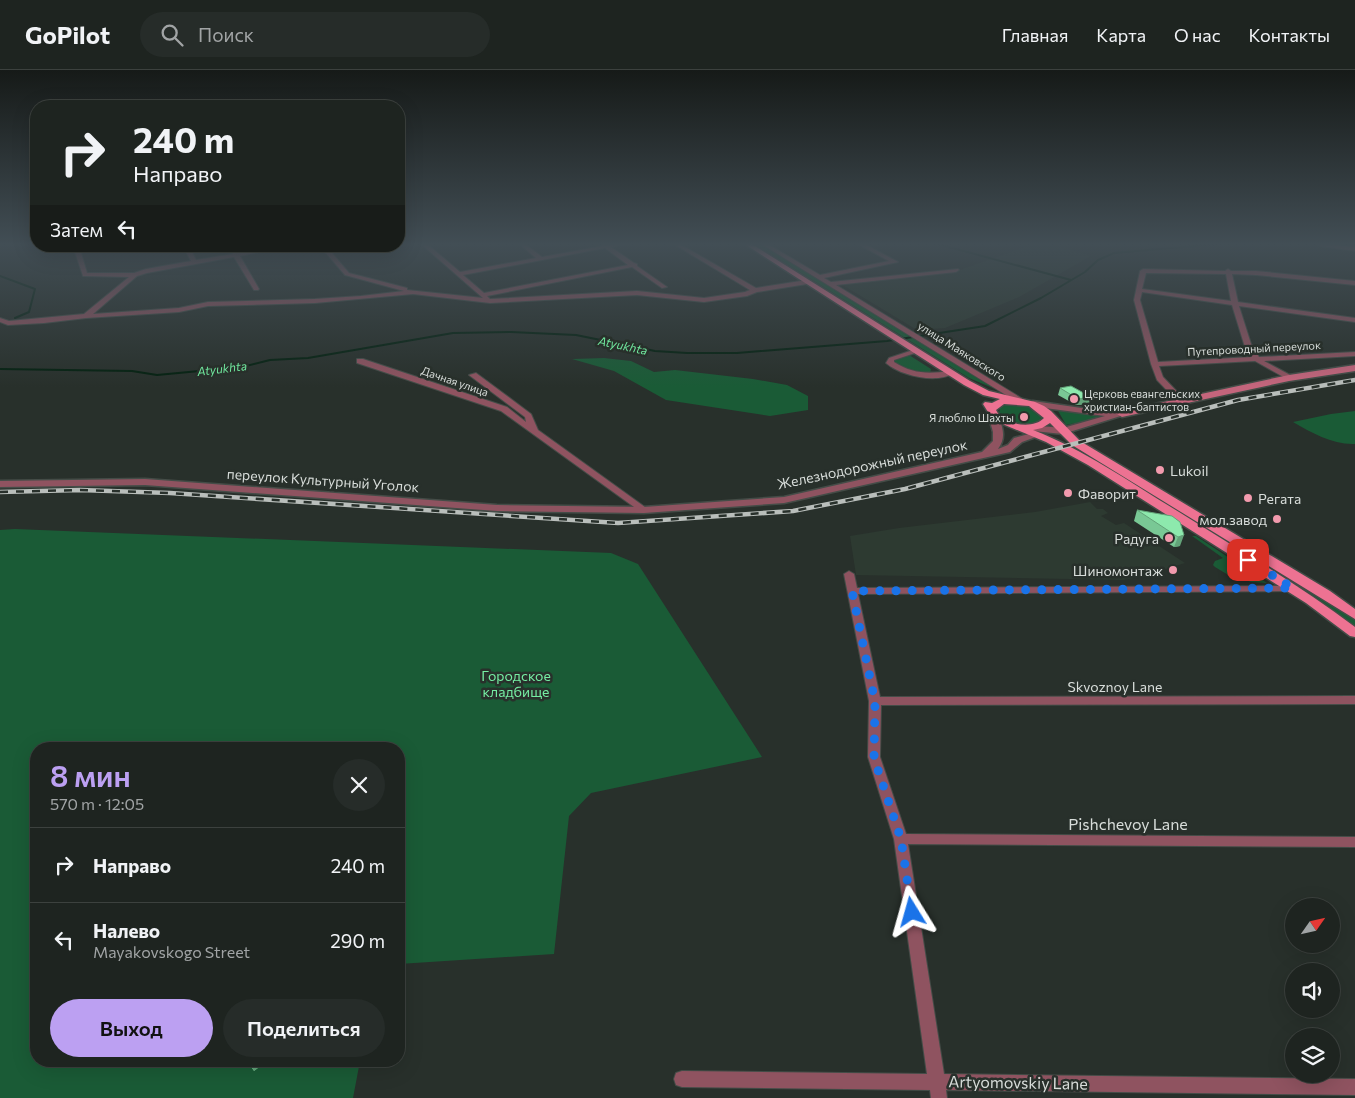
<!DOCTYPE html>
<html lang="ru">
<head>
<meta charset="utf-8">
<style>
	body { margin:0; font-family:Commissioner,sans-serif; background:#262c29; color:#f1f3f6; height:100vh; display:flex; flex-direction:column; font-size:19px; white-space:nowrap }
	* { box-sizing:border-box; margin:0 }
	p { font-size:16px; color:#a1a4a5 }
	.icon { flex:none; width:28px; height:28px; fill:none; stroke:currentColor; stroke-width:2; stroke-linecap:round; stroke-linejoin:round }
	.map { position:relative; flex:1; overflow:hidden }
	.sheet { position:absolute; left:30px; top:672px; width:375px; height:325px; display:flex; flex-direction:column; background:#1e2420; border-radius:20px; box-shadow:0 5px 20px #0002,0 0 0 1px #3c413e }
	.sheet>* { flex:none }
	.hud { position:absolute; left:30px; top:30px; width:375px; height:152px; border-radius:20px; box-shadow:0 5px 20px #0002,0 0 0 1px #3c413e; background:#1e2420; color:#f1f3f6; overflow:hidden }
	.needle { width:32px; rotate:56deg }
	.tools { position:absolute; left:1285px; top:828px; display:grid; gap:10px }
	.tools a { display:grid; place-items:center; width:55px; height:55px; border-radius:50%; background:#1e2420; box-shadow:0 5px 20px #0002,0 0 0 1px #3c413e; font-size:25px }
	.pin { position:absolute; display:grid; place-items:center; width:42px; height:42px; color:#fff; margin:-21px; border-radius:10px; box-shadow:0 2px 8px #0006 }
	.me { position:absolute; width:55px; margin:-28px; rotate:352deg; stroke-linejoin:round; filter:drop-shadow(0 0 4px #0008) }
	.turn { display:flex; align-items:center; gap:18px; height:105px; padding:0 20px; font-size:22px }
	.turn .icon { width:65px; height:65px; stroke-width:2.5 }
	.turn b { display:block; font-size:35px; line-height:42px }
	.then { display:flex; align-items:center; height:48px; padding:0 20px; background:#0003; gap:10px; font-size:19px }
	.round { display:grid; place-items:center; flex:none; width:52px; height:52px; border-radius:26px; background:#262c29 }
	.summary { display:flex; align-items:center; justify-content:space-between; height:85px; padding:0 20px }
	h1 { font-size:30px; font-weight:600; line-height:38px; color:#bca0f2 }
	.button { display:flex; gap:10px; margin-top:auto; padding:10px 20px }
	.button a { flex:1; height:58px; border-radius:30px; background:#bca0f2; color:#111; font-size:20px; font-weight:600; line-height:58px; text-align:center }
	.button a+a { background:#262c29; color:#f1f3f6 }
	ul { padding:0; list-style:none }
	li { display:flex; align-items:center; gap:15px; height:75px; padding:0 20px; border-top:1px solid #3c413e }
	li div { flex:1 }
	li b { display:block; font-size:19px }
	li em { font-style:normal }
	header { display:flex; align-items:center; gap:30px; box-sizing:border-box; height:70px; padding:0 25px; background:#1e2420; border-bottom:1px solid #3c413e }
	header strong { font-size:24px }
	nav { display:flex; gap:28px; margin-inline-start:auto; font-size:18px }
	.search { width:350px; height:45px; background:#262c29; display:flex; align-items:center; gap:12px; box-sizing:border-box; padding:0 18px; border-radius:28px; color:#a1a4a5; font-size:19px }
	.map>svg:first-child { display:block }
	.built { fill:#2d3a31 }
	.green { fill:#1a5b36 }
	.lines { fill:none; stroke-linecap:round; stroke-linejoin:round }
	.stream { stroke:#042110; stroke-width:2 }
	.minor-casing { stroke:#444c47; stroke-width:2 }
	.tertiary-casing { stroke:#444c47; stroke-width:3 }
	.secondary-casing { stroke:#444c47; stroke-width:3 }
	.primary-casing { stroke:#444c47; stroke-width:3 }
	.minor { fill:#8f5360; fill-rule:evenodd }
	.tertiary { fill:#8f5360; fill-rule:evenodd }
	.secondary { fill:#c4657c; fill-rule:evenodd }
	.primary { fill:#ed7292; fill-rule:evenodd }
	.rail-casing { stroke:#b9bebb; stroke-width:4.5 }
	.rail { stroke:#28302b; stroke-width:2.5; stroke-dasharray:8; stroke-linecap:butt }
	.wall { fill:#79c895 }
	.shaded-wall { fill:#63a379 }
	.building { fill:#8de9ad; stroke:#63a379 }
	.route { stroke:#1a73e8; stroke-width:9; stroke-dasharray:0 16.2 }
	.poi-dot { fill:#f29aad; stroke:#28302b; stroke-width:2 }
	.labels { text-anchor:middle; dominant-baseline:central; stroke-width:5; stroke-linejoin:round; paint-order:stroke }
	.far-street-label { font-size:11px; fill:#d8ddda; stroke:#28302b }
	.far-poi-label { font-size:11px; fill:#d8ddda; stroke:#28302b; text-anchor:start }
	.far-water-label { font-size:12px; font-style:italic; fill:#70e89e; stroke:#28302b }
	.street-label { font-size:14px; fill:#d8ddda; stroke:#28302b }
	.poi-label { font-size:14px; fill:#d8ddda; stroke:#28302b; text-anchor:start }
	.park-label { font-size:14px; fill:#75eda3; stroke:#28302b }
	.near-street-label { font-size:16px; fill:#d8ddda; stroke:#28302b }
</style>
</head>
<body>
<header>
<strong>GoPilot</strong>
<div class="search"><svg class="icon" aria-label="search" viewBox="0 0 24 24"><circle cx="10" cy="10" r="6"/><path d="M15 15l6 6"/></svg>Поиск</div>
<nav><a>Главная</a><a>Карта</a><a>О нас</a><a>Контакты</a></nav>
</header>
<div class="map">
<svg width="1355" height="1028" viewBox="0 0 1355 1028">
	<rect width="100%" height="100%" fill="#28302b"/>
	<!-- built -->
	<path class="built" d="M1037 173H1047L1091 186 1019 227 945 258 917 260 841 214 957 201Z
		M1090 432 1097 439H1103L1108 443 1101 446 1116 455 1124 453 1185 493 1140 507 1123 510 856 505 850 466 899 458 1035 442Z"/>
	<!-- green -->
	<path class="green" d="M753 173H760L1000 321 969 308Z
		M909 285 931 299 930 303 921 304 894 294 893 289Z
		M604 288 631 291 654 302 675 300 753 309 787 315 808 326V340L770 346 666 330 614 301 572 289Z
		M1008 334 1028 335 1043 347C1034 359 1009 353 999 344L1000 337Z
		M1057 339 1106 347 1066 355Z
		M1355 341V374C1333 375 1312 363 1293 352L1331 344Z
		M1084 381 1317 525 1355 550V556L1310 525 1080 383Z
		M15 459 611 483 638 494 762 687 591 723 569 746 554 884 399 894V679H36V991H360L353 1028H0V460Z
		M1192 466H1196L1267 513 1251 512 1233 505 1230 506 1215 497 1213 495 1215 491 1223 488Z"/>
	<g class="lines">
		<!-- stream -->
		<path class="stream" d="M934 173 1071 210
			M0 206 35 219 29 242 15 248
			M0 299 132 301 157 305 242 297 270 290 308 288 453 263 511 262 576 265 655 281 687 283H737L887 271 985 256 1041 228 1085 202 1098 190 1114 183 1228 173"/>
		<defs>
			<path id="minor" d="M420 173H426L460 202 536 188 518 173H524L542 187 602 176 604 173 607 175 629 173 628 174 611 177 634 193 637 194V196L667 217 662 218 632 197 487 226 490 229 637 221 704 228 745 222 750 220 672 173H678L756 218 807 210 810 212 807 214 757 222 747 226 704 232 637 225 490 233 413 224 315 233 208 236 179 242 86 248 44 253 8 255 0 252V248L9 251 84 244 129 207 83 206 73 176H79L87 203H134L146 199 191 191 183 176H189L196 190 233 184 228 176H234L238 183 274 176H288L240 186 259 219 258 220H254L234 187 147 203 137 206 93 244 179 238 208 232 315 229 361 226 404 221 345 205 320 176H326L349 203 407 218V220L483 228ZM605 178 628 195 484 223 463 205Z
				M760 173H766L820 205 889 191 856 173H863L898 192 824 208 831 212 958 199 959 200 956 202 836 215 1026 331 1025 333H1019Z
				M1322 173 1355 177V181L1320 176 1319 175Z
				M1228 199 1231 201H1256L1355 211V215L1256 205 1232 204 1238 232 1355 248V252L1239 236 1251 274 1259 287 1355 282V286L1264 291 1292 306V310H1289L1255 291 1159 296 1163 307 1186 331 1185 333H1179L1157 310 1151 294 1134 230 1140 201 1143 199 1225 201ZM1146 203 1226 204 1231 231 1142 219ZM1142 222 1232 235 1244 274 1252 287 1158 292 1140 230Z
				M916 279 918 280V282L894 290V292C913 304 928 304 950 301L954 303C937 314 901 306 886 293L889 288Z
				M357 289H363L507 337 526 352 525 347 469 305 476 303 531 344 538 360 649 440 647 442H641L501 341 357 293Z
				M849 501 854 504 857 518 1297 516 1298 518 1297 520 1293 521 858 524 880 627 1355 626V634L881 635 880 687 906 764 1355 767V777L908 774 944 1004 1355 1009V1025L946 1020 947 1028H931L930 1020 682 1017 676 1015 674 1009 676 1003 682 1001 927 1004 894 769 868 687 869 631 844 504Z"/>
			<path id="tertiary" d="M1033 331 1116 343 1122 341 1127 344 1063 364 1023 360 1022 358 1027 355 1063 358 1105 346 1030 336V332Z
				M993 341 998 344C1002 357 1007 367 998 379L1008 375 1014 368 1036 362 1041 365 1022 372 1010 382 784 433 644 443 497 441 145 415 0 417V411L145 409 497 435 644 437 784 427 982 382 993 371V362L988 344Z"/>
			<path id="secondary" d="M1355 295V301L1289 311 1122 347 1117 344 1122 341 1289 305Z"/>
			<path id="primary" d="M743 173H750L970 311 989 321 1035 332 1044 336 1051 341 1080 371 1330 521 1355 539V549L1072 375 1050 353 1042 358 1033 360C1085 380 1131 413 1179 442 1238 479 1299 515 1355 557V567L1350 566 1306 533 1088 395 1046 372 993 350 983 334 985 332 992 333 1000 329 983 325 964 315ZM1004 334 1029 336 1044 348C1033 360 1003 355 996 340Z"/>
		</defs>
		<!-- minor casing -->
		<use href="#minor" class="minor-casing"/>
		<!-- tertiary casing -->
		<use href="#tertiary" class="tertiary-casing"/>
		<!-- secondary casing -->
		<use href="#secondary" class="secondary-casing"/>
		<!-- primary casing -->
		<use href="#primary" class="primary-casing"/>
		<!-- minor -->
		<use href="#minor" class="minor"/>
		<!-- tertiary -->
		<use href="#tertiary" class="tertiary"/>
		<!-- secondary -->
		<use href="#secondary" class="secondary"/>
		<!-- primary -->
		<use href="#primary" class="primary"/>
		<defs>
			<path id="rail" d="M0 422 80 420 170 423 618 453 793 441 905 419 1238 330 1355 310"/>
		</defs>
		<!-- rail casing -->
		<use href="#rail" class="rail-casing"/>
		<!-- rail -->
		<use href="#rail" class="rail"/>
	</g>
	<!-- wall -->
	<path class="wall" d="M1060 318 1089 334 1076 335 1058 325Z
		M1137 440 1180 452V476L1174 477 1134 451Z
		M247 991H267L254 1001Z"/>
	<!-- shaded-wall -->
	<path class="shaded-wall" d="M1091 327 1089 334 1076 335 1078 329Z
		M1184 465 1180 476 1174 477 1178 467Z
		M250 991H267L254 1001Z"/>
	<!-- building -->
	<path class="building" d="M1071 316 1091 327 1078 329 1060 318Z
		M1137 440 1172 446 1180 452 1184 465 1178 467Z"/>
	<!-- sky -->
	<linearGradient id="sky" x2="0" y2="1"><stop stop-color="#161a18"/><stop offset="0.55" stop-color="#424e55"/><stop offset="1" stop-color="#424e55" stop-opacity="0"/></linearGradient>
	<rect width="1355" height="317" fill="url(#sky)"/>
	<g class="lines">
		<!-- route -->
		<path class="route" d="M912 842 901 769 874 688 875 632 852 521 1293 518 1248 490"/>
	</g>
	<!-- markers -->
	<g class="poi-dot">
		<circle cx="1074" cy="329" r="5"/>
		<circle cx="1024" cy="347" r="5"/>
		<circle cx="1160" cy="400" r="5"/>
		<circle cx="1068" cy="423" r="5"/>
		<circle cx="1248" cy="428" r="5"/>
		<circle cx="1277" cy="449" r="5"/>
		<circle cx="1169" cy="468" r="5"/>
		<circle cx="1173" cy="500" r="5"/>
	</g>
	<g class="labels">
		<!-- far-street labels -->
		<g class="far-street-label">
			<text transform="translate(1254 278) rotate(-3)">Путепроводный переулок</text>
			<text transform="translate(962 281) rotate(32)">улица Маяковского</text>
			<text transform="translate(455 311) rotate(19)">Дачная улица</text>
		</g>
		<!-- far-poi labels -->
		<g class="far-poi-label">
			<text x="1084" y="323">Церковь евангельских<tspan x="1084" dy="13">христиан-баптистов</tspan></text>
			<text x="1014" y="347" text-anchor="end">Я люблю Шахты</text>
		</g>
		<!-- far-water labels -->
		<g class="far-water-label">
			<text transform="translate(623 275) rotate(12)">Atyukhta</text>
			<text transform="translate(222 298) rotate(-7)">Atyukhta</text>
		</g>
		<!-- street labels -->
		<g class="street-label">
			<text transform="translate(872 394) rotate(-12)">Железнодорожный переулок</text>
			<text transform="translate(323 410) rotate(4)">переулок Культурный Уголок</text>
			<text x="1115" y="616">Skvoznoy Lane</text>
		</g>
		<!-- poi labels -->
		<g class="poi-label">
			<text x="1170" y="400">Lukoil</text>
			<text x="1078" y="423">Фаворит</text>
			<text x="1258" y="428">Регата</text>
			<text x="1267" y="449" text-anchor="end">мол.завод</text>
			<text x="1159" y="468" text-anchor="end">Радуга</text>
			<text x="1163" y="500" text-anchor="end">Шиномонтаж</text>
		</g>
		<!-- park labels -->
		<g class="park-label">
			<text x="516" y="605">Городское<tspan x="516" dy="16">кладбище</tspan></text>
		</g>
		<!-- near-street labels -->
		<g class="near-street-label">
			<text x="1128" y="753">Pishchevoy Lane</text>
			<text transform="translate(1018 1012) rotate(1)">Artyomovskiy Lane</text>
		</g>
	</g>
</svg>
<div class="tools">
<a><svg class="needle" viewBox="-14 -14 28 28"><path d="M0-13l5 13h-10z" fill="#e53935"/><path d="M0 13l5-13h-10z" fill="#a1a4a5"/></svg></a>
<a><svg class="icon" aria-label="sound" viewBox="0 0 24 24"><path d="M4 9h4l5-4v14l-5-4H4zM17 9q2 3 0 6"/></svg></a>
<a><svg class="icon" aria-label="layers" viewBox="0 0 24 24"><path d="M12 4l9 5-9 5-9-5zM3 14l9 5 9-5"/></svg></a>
</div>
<div class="pin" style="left:1248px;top:490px;background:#d93025"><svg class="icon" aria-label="arrive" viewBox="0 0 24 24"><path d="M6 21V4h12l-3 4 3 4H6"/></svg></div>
<svg class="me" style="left:912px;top:842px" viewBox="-20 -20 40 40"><path d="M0-17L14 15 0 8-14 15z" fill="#1a73e8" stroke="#fff" stroke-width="4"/></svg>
<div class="hud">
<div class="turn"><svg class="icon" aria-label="right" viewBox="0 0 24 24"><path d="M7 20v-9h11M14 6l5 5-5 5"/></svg><div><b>240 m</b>Направо</div></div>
<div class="then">Затем<svg class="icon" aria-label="left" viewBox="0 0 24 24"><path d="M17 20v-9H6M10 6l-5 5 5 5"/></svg></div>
</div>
<section class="sheet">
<div class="summary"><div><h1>8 мин</h1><p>570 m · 12:05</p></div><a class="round"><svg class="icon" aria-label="close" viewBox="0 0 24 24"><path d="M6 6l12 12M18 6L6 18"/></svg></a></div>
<ul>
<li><svg class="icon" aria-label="right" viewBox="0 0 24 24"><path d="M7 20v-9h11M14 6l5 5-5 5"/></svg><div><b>Направо</b></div><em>240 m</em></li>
<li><svg class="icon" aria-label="left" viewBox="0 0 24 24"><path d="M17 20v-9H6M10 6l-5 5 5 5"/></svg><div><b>Налево</b><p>Mayakovskogo Street</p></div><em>290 m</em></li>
</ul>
<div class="button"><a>Выход</a><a>Поделиться</a></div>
</section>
</div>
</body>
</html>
